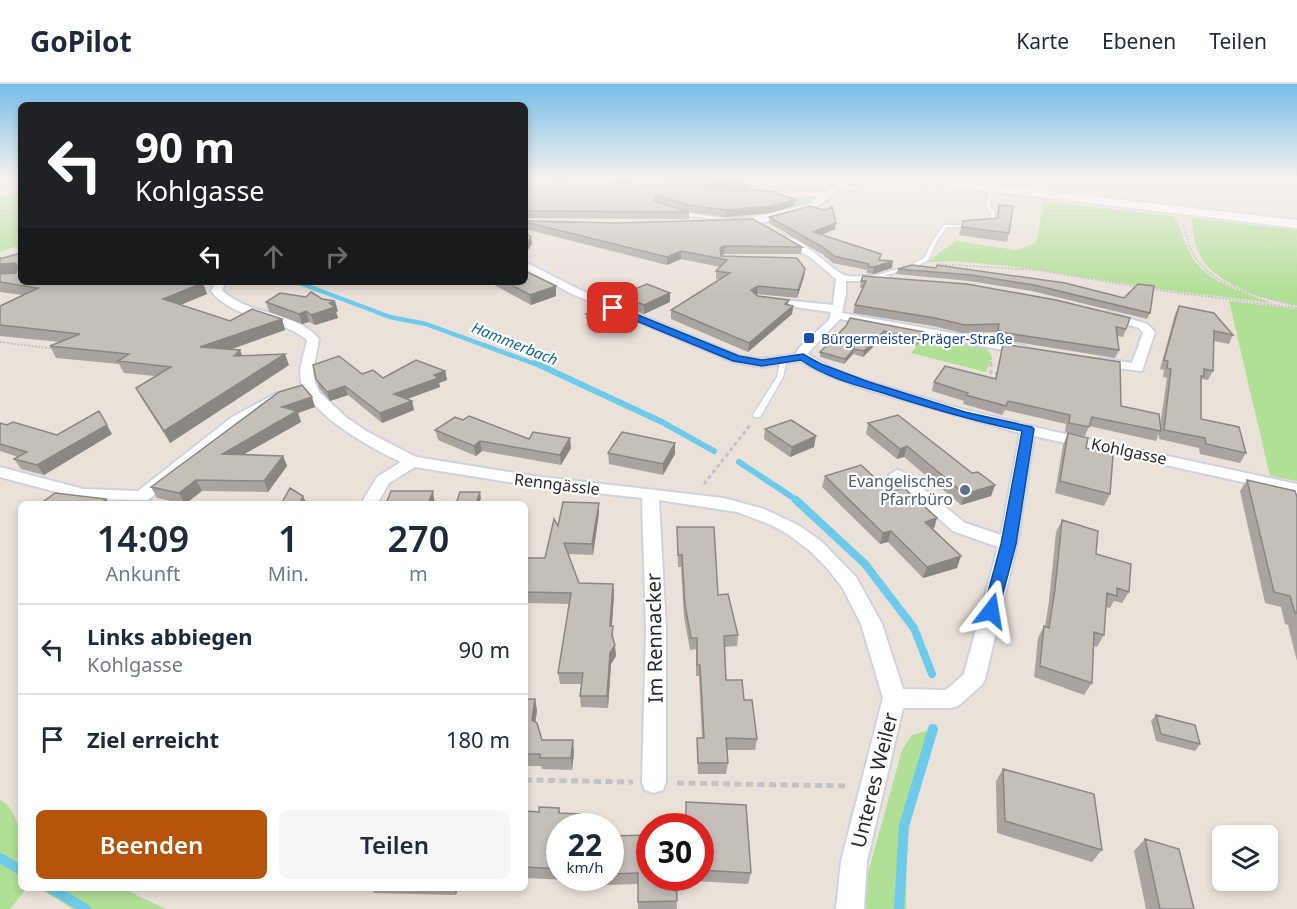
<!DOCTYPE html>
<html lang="de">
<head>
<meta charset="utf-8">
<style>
	body { margin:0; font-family:"Noto Sans",sans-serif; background:#f6f6f7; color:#1f2937; height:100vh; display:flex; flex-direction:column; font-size:22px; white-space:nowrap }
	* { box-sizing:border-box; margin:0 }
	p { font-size:20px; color:#747a83 }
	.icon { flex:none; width:33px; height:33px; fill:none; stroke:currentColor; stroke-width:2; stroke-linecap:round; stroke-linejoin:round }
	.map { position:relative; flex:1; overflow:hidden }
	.side { position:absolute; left:18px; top:417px; width:510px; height:390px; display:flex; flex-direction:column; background:#fff; border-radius:9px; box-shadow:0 3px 9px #0003 }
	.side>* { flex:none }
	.banner { position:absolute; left:18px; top:18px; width:510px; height:183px; border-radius:9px; box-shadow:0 3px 9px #0003; background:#202124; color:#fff; overflow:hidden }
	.buttons { position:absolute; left:1212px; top:741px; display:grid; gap:12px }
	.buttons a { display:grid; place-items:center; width:66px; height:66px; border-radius:9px; background:#fff; box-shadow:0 3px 9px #0003; font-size:30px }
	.speed { position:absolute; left:546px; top:729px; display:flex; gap:12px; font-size:30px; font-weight:700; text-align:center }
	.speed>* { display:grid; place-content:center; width:78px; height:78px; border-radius:50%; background:#fff; box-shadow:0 3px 9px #0003; line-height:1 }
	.speed small { font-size:15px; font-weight:400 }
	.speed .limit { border:9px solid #d22; background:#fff; color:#111 }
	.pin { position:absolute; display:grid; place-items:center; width:51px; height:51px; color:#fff; margin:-26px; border-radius:12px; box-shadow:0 3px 9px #0006 }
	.me { position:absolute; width:66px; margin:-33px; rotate:14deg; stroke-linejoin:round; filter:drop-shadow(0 0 4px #0008) }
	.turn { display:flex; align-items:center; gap:21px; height:126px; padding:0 18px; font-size:27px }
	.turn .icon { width:78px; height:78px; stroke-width:2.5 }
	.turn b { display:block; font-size:42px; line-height:51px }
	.lanes { display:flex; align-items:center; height:57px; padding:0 18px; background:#0003; justify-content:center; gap:30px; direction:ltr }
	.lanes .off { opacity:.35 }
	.eta { display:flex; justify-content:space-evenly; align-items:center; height:102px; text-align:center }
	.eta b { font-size:36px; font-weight:600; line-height:42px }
	.cta { display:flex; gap:12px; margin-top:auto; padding:12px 18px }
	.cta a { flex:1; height:69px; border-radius:9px; background:#b45309; color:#fff; font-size:24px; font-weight:600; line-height:69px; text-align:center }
	.cta a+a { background:#f6f6f7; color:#1f2937 }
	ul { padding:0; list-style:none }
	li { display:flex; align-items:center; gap:18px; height:90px; padding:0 18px; border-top:2px solid #e0e1e3 }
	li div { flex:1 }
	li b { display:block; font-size:22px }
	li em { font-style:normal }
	header { display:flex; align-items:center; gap:36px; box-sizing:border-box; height:84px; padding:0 30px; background:#fff; border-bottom:2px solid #e0e1e3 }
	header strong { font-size:28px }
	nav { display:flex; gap:33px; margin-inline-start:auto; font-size:21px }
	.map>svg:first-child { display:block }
	.green { fill:#b0df96 }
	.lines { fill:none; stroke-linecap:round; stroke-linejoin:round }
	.stream-far3 { stroke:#6dcaea; stroke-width:4.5 }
	.stream-far2 { stroke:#6dcaea; stroke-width:6 }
	.stream-far1 { stroke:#6dcaea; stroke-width:8 }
	.stream { stroke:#6dcaea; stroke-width:10 }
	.service-casing { stroke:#ced2e0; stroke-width:3 }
	.minor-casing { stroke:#ced2e0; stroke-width:4 }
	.secondary-casing { stroke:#ced2e0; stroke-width:3 }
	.path-far2 { stroke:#c3c3c3; stroke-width:2; stroke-dasharray:2 1.5; stroke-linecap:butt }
	.path-far1 { stroke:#c3c3c3; stroke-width:3; stroke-dasharray:4 3; stroke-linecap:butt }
	.path { stroke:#c3c3c3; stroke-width:5; stroke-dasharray:7 4.5; stroke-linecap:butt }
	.service { fill:#fff; fill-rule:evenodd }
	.minor { fill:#fff; fill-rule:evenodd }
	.secondary { fill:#fff; fill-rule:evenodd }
	.wall { fill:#a9a49f }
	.shaded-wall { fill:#8a8682 }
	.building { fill:#c5bfb9; stroke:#8a8682; stroke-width:1.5 }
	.route { fill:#1a73e8; stroke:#114b97; stroke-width:1.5 }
	.transit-dot { fill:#1a4fb4; stroke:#fff; stroke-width:2 }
	.service-dot { fill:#5c6f8a; stroke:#fff; stroke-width:2 }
	.labels { text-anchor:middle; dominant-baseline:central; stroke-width:4.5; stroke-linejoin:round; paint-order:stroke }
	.far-transit-label { font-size:14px; fill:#164399; stroke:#fff; text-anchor:start }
	.far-water-label { font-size:15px; font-style:italic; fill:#116792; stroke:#fff }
	.street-label { font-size:16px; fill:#272727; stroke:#fff }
	.service-label { font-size:16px; fill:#4e5e75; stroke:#fff; text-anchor:end }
	.near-street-label { font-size:20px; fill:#272727; stroke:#fff }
</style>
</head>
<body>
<header>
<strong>GoPilot</strong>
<nav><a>Karte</a><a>Ebenen</a><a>Teilen</a></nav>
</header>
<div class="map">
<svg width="1297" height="825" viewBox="0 0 1297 825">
	<rect width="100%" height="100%" fill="#eae2d9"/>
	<!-- green -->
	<path class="green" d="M854 94H888L910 99 852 104 843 101Z
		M950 105 983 106 1157 125 1169 129Z
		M21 109V165L15 163 0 168V114Z
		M790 112 820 113 790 127 740 137 688 130 695 124Z
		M1044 117 1174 132C1181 146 1186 163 1194 176 1210 200 1247 209 1272 219L1159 205 1025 184 956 177 927 178 956 157 1016 166 1036 159Z
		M1192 134 1297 146V222C1266 214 1221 204 1202 175 1194 163 1193 148 1192 134Z
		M1229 217 1297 225V397L1270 392Z
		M927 251 986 263 992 272 986 288 911 269Z
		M928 646 907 743 906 825H863L865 800 902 666 912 651Z
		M0 716C26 728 21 780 21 804H27L10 825H0Z
		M39 804H122L166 825H73Z"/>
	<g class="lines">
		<!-- stream-far3 -->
		<path class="stream-far3" d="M297 198 390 233 426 240 538 281"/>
		<!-- stream-far2 -->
		<path class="stream-far2" d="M535 279 662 338 714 367
			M739 378 798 417"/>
		<!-- stream-far1 -->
		<path class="stream-far1" d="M796 416 865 480 914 544 932 590"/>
		<!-- stream -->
		<path class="stream" d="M0 774 21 786
			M50 804 86 825
			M899 825 904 742 933 645"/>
		<defs>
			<path id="service" d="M918 102 919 104 835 105 833 104 835 103Z
				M990 109 992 110 990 123 995 128 994 139 985 142H983V140L990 138 991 128 986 123 988 110Z
				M680 128 735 136 737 137 735 138 678 130Z
				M944 141H972L974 142 972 143H947L938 155 928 176 913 184 870 195V193L909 182 924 174 934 155Z
				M783 276 786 278 783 293 760 333H754L753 331 777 293 780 278Z"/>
			<path id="minor" d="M525 94H537L545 97 541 99 525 96Z
				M759 94H776L816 103 812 105Z
				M843 94H852C841 104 825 119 812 125 799 131 742 146 731 138L807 121 819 112H759L755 110 756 108H825Z
				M779 152C800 150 825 181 842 190 854 196 875 189 889 192V196L885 197H846V210L842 229 1024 262 1030 266 1024 270 840 235 808 269 809 271 831 284 857 294 958 324 1051 347 1297 400V410L1034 352 1017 460 985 595 982 601 958 622 950 624H903L867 777 864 825H836L841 777 883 614 861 540 842 503 827 484 809 466 786 449 769 440 737 428 659 416 666 546V698L663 706 654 709 645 706 642 698 646 546 642 414 534 402 415 383 389 399 377 420H361L377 393 401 378C373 365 308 330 301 297 298 284 305 269 307 256 278 232 235 237 211 207L216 198H226L222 206C249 233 294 225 319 255L313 288 315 299 320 309 347 334 366 347 416 373 534 392 723 414 764 425 798 441 821 457 856 493 882 540 903 605 946 606 964 590 998 463 953 447 889 391 897 386 903 388 965 439 1001 451 1020 349 861 304 822 289 801 277 762 283 733 278 570 209 525 185V178L578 205 740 272 762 275 796 270 798 265 829 236 831 228 766 219 762 218V214L833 221 836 195 810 173 779 156Z
				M1108 228 1147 240 1155 248 1142 287 1100 282 1094 278 1100 274 1132 279 1143 249 1139 244 1104 233V229Z
				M277 309 284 313 282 316 242 339 148 416 83 415 0 393V383L83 405 138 407 232 333Z"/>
			<path id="secondary" d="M900 94H934L1297 136V144L905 97Z"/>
		</defs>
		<!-- service casing -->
		<use href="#service" class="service-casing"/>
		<!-- minor casing -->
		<use href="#minor" class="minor-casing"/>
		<!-- secondary casing -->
		<use href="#secondary" class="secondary-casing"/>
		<!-- path-far2 -->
		<path class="path-far2" d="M0 114 21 109
			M1183 141C1187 152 1189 166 1197 176 1219 205 1260 212 1293 221
			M938 180 1038 186 1139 203
			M1149 205 1297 224
			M0 258 56 265
			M991 274V281"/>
		<!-- path-far1 -->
		<path class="path-far1" d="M991 279V289L998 290
			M704 400 751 340"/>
		<!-- path -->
		<path class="path" d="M525 696 633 698
			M677 699 849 702"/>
		<!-- service -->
		<use href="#service" class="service"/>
		<!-- minor -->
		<use href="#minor" class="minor"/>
		<!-- secondary -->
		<use href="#secondary" class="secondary"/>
	</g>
	<!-- wall -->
	<path class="wall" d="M563 94H739L750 98 749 105Z
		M786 94H825V96L791 95Z
		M525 97 794 122 770 129 725 133 689 128V135L525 134Z
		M999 121 1009 149 1007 158 959 151 963 137 997 134Z
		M769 133 835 145 821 151 880 176 892 184 873 190 867 189V186L833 179 822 170 769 139Z
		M525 137 802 163 801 170H724L721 171 805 185 804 193 797 214 757 210 756 211 758 212 789 216 788 221 793 222 792 230 748 268 671 235V226L720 196 716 195V187L720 183 681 175 667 181 525 145Z
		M525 148 532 160 528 166 525 165Z
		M0 174 203 199 207 210 180 221 230 237 282 235 285 246 230 266 242 271 289 281 170 359 142 315 136 304 155 292 124 289 119 280 56 274 50 262 60 258 0 252V222L23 211 0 208Z
		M912 181 1124 214 1150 229 1147 235 1032 207 969 197 896 190 898 185Z
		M861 197 1126 245 1123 253 1117 252 1119 266 1115 274 1003 256 995 254 996 248 962 249 933 242 853 229 855 221 863 204H860Z
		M489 198H525L556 202V212L531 221Z
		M620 211 670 218 644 230 620 220Z
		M306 213 338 227 336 228 338 234 315 241 309 238 302 240 269 228 266 218Z
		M1179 222 1233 251 1229 260 1214 257 1213 287 1208 296 1202 295 1201 297V335L1246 369 1240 379 1200 370 1199 364 1159 355V350L1156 357 1089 342 1085 352 1065 348 1066 340 1005 326 1002 331 963 320 964 317 932 307 934 298 995 295 1003 260 1160 342 1167 294 1163 293 1164 286 1160 285 1175 230Z
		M586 230 630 232V237L610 246 586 235Z
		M846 242 924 248 923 254 916 262 883 253 863 273 853 270 844 280 820 273V268Z
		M445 287 447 296 439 299 440 303 407 315 412 317 414 326 382 339 348 311 330 317 319 304 316 295 383 294Z
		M279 308 315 323 298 329 301 338 244 370 283 372 287 382 268 408 202 407 185 420 157 414 151 403Z
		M463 336 529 355 571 364 561 381 482 367 476 372 438 356 435 346Z
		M0 339 57 351 112 350 44 391 21 385 14 375 18 373 0 367Z
		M868 339 995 401 991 412 961 421 904 373 897 375 866 350Z
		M765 345 814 363 790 373 764 355Z
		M1068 349 1086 364 1110 410 1104 422 1055 409 1063 361Z
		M608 369 675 370 663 391 609 380Z
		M825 392 933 445 957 484 923 494 888 458 880 460 822 403Z
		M1247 396 1297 413V577L1288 541 1285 540 1281 523 1265 519 1240 407Z
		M599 419V429L593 471 568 470 579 499 613 500 614 511 612 542 616 572 611 580 608 624 581 623 580 612 581 600H560L558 589 569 520 525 519V474H545L558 442Z
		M1062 436 1096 470 1129 508 1122 519 1114 517 1110 524 1106 523 1104 551 1097 563 1093 562 1092 599 1084 611 1034 593 1038 554 1044 542H1045L1049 517 1056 448Z
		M677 443 718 511 738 551 737 562 725 563 726 596 744 616 757 655 755 666H727L728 679 726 690H698L697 666V654H702L699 592H696V565L690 566 684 533 681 483H678Z
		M525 615H535L537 627 535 638 542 656 574 668 572 686 542 685 541 682H525Z
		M1156 631 1200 660 1195 667 1156 657 1151 637Z
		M1003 685 1102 766 1092 778 997 749 996 697Z
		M686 718 751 789 748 800 676 796 677 825H638V800L606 801V798L525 794V727L539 728 559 724 560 729V794H610V752L650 794H700V742H686Z
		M1145 755 1194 825H1146L1134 767Z
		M371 804H458L456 811 374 809Z"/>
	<!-- shaded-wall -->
	<path class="shaded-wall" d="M795 116 794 122 770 129 725 133 726 126Z
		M836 139 835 145 812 155 813 148Z
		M531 153 532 160 528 166 527 159Z
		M725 162 724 170 719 172 720 164Z
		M681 167V175L667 181V173Z
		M893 177 892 184 873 190 874 183Z
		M15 179 21 189 0 191V180Z
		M805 185 804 193 797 214 798 206Z
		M203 199 207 210 168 226 163 215Z
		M556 202V212L531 221 530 211Z
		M758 202 757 210 750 214 751 206Z
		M670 209V218L644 230V221Z
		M335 217 338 227 336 228 338 234 315 241 311 231 329 219Z
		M793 222 792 230 748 268 749 259Z
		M306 227 309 238 302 240 299 230Z
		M630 232V237L610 246V240Z
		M282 235 285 246 205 274 200 263Z
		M884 247 883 253 863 273 864 267Z
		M924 248 923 254 916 262 918 256Z
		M854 265 853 270 844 280 845 275Z
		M240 266 245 278 234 272Z
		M285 270 289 281 170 359 164 347Z
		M445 287 447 296 439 299 440 303 396 319 394 310 434 291Z
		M345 302 348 311 330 317 327 308Z
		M312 313 315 323 298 329 301 338 227 380 222 370 282 323Z
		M412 317 414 326 382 339 380 329Z
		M107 341 112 350 44 391 37 381Z
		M816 352 814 363 790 373 792 363Z
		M570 354 571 364 561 381 560 371Z
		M480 357 482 367 476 372 474 362Z
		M675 359V370L663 391V380Z
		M907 362 904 373 897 375 900 365Z
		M283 372 287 382 268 408 264 397Z
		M196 396 202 407 185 420 179 409Z
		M995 401 991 412 961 421 965 410Z
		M433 407 435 420H428Z
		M480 408 481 414 479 420H476Z
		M303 412 307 420H299Z
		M106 415 110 420H100Z
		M599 419V429L593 471 592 460Z
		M937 434 934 445 925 438Z
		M891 447 888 458 880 460 883 449Z
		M961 472 957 484 923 494 927 483Z
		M613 500 614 511 611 553 610 542Z
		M615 561 616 572 611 580 608 624 607 612 610 569Z
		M535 615 537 627 534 648 532 636Z
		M573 656 574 668 572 686 571 674Z
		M581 730 582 742H579Z
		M454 804H458L456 811Z"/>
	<!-- building -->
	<path class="building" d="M675 94H739L750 98Z
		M541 95 773 107 795 116 771 122 726 126 689 121 655 111 654 117 689 128 525 127V97Z
		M999 121 1013 122 1009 149 962 143 963 137 998 134Z
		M810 122 824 126 832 123 836 139 813 148 881 170 879 176 893 177 874 183H868L869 180 834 172 823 163 769 133Z
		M753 135 802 163 725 162 720 164 721 172 797 174 805 185 798 206 758 202 751 206 758 212 789 216 785 220 793 222 749 259 671 226 730 189 716 187 727 176 681 167 667 173 525 138V137L618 139Z
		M525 148 531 153 527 159 525 158Z
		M21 169V198H198L203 199 163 215 230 237 252 225 282 235 200 263 240 266 234 272 285 270 164 347 136 304 171 283 118 277 129 270 50 262 80 250 0 241V222L38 204 0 198V190L16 189 18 181 15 179 0 180V174H3Z
		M912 181 936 184 937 181 1065 199 1124 214 1138 200 1154 202 1150 229 1034 201 971 191 898 185Z
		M525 187 556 202 530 211 506 198H525Z
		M863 192 967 200 1056 216 1130 234 1126 245 1116 243 1119 266 1006 249 998 246 999 240 965 241 935 234 855 221 866 197H861Z
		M647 200 670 209 644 221 620 211Z
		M311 208 322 215 335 217 329 219 335 223 311 231 306 227 299 230 266 218 280 209 306 213Z
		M605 221 630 232 610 240 586 230Z
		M1179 222 1214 229 1233 251 1214 247 1213 287 1204 285V292H1201V335L1239 343 1246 369 1206 360 1205 354 1164 346 1171 285 1167 284 1168 277 1164 276Z
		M850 234 924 248 918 256 884 247 864 267 854 265 845 275 820 268 846 242Z
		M1003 260 1120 278 1121 322 1159 330 1161 347 1092 333 1089 343 1069 339 1070 331 1008 317 1006 322 966 311 968 309 934 298 945 282 996 295Z
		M339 272 362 290 373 286 383 294 416 276 445 287 434 291 438 294 394 310 412 317 380 329 345 302 327 308 316 295 313 281Z
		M302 301 312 313 282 323 297 327 222 370 283 372 264 397 196 396 179 409 151 403 279 308Z
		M99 327 107 341 37 381 14 375 27 368 0 360V339L7 341 13 338 57 351Z
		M898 331 972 389 978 388 995 401 965 410 907 362 900 365 868 339Z
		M469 332 529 355 533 348 570 354 560 371 480 357 474 362 435 346 455 333 463 336Z
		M791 336 816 352 792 363 765 345Z
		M622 348 675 359 663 380 608 369Z
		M1068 349 1088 354 1086 364 1113 371 1110 410 1060 397Z
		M861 381 890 408 904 404 937 434 925 438 961 472 927 483 891 447 883 449 825 392Z
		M1247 396 1295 407 1297 413V529H1295L1290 512 1274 508Z
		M290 404 303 412 299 420H281Z
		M391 407H433L428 420H386Z
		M460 408H480L476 420H456Z
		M55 409 106 415 100 420H40Z
		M563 418 599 419 592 460 564 459 579 499 613 500 610 542H613L612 552 615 561 610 569 607 612H580L583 589H558L571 509 525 508V474H545L554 435 558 442Z
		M1062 436 1098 447 1096 470 1131 480 1129 508 1117 504V512L1107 509 1104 551 1094 548 1092 599 1040 582 1044 542 1049 544 1055 505Z
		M677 443H714L718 511 728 510 738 551 724 552 726 596H742L744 616H752L757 655 726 654 728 679H698L697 654H704L700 581H697V554H691L685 521 682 471H678Z
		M525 615H535L532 636 537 639 542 656H573L571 674H540V670H525Z
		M1156 631 1195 641 1200 660 1161 650Z
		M1003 685 1094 710 1102 766 1005 737Z
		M686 718 746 721 751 789 700 786V742H686Z
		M539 723 559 724V729L581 730 579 742H560V785L525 783V727L539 728Z
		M650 751V794H676L677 817 638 818V789L610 790V752Z
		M1145 755 1179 765 1194 825H1160Z"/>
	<!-- sky -->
	<linearGradient id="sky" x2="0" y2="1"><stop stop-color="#77bde9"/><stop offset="0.45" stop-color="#f6f2ee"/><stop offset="1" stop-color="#f6f2ee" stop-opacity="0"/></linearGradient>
	<rect width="1297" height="210" fill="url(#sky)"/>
	<!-- route -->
	<path class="route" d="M610 222H616L739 272 762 276 803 270 821 280 869 298 965 328 1032 343 1034 345 1016 460 997 532H986L983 527 1001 460 1022 347C974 337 929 324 883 309 855 301 825 293 801 276L762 282 733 277 610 226Z"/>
	<!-- markers -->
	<rect class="transit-dot" x="803" y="248" width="12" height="12" rx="3"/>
	<circle class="service-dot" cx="965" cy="406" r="6"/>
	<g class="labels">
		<!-- far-transit labels -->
		<g class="far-transit-label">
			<text x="821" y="254">Bürgermeister-Präger-Straße</text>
		</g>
		<!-- far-water labels -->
		<g class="far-water-label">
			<text transform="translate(515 259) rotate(22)">Hammerbach</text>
		</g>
		<!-- street labels -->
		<g class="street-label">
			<text transform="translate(1129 367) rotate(12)">Kohlgasse</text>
			<text transform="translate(557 400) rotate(7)">Renngässle</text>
		</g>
		<!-- service labels -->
		<g class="service-label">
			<text x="953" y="397">Evangelisches<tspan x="953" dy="18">Pfarrbüro</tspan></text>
		</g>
		<!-- near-street labels -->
		<g class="near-street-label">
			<text transform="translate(654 554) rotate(-91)">Im Rennacker</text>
			<text transform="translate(874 696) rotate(-76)">Unteres Weiler</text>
		</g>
	</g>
</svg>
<div class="buttons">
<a><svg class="icon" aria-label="layers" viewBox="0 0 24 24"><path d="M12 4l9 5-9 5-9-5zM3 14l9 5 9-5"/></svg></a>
</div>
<div class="speed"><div>22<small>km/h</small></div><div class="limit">30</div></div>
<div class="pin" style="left:613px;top:224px;background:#d93025"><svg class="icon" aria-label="arrive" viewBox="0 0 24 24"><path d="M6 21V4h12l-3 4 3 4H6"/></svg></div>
<svg class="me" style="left:991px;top:527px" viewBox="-20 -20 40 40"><path d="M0-17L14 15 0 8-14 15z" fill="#1a73e8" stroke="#fff" stroke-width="4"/></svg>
<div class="banner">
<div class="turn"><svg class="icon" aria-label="left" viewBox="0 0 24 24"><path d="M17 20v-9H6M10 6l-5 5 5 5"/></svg><div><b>90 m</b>Kohlgasse</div></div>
<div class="lanes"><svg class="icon" aria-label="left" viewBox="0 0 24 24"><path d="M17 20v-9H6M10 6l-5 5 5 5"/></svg><svg class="icon off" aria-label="ahead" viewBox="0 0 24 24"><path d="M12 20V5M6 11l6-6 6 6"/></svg><svg class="icon off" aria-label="right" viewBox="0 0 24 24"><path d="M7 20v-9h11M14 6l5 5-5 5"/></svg></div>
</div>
<section class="side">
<div class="eta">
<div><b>14:09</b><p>Ankunft</p></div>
<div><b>1</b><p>Min.</p></div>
<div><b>270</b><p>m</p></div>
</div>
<ul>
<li><svg class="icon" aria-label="left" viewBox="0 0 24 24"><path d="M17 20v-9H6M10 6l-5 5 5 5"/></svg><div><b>Links abbiegen</b><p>Kohlgasse</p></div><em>90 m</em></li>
<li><svg class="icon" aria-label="arrive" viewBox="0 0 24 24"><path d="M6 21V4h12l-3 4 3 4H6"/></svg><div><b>Ziel erreicht</b></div><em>180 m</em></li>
</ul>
<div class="cta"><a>Beenden</a><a>Teilen</a></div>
</section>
</div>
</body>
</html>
